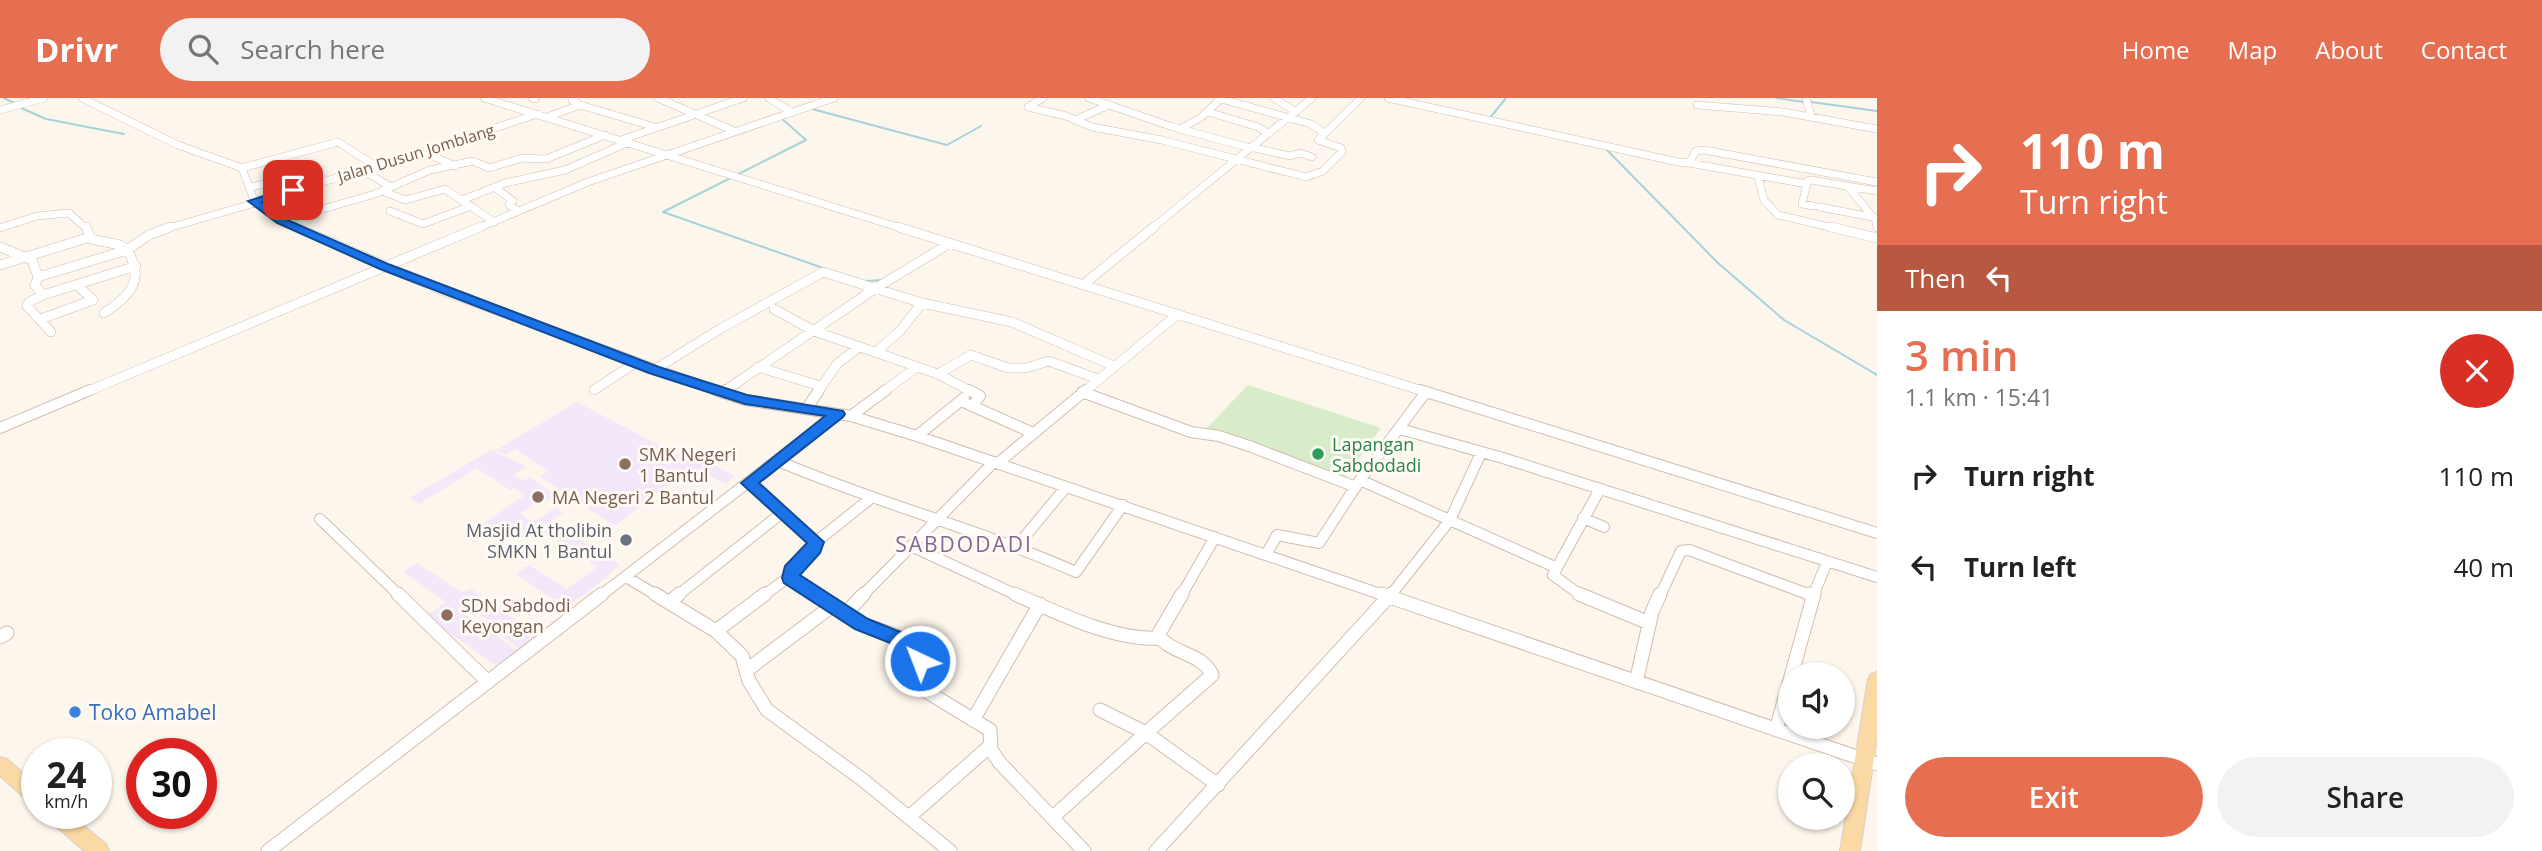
<!DOCTYPE html>
<html lang="en">
<head>
<meta charset="utf-8">
<style>
	body { margin:0; font-family:"Open Sans",sans-serif; background:#f2f2f2; color:#222; height:100vh; display:flex; flex-direction:column; font-size:26px; white-space:nowrap }
	* { box-sizing:border-box; margin:0 }
	p { font-size:23px; color:#767676 }
	.icon { flex:none; width:38px; height:38px; fill:none; stroke:currentColor; stroke-width:2; stroke-linecap:round; stroke-linejoin:round }
	.map { position:relative; flex:1; overflow:hidden }
	.drawer { display:flex; flex-direction:column; background:#fff; width:665px }
	.drawer>* { flex:none }
	.hud { background:#e76f51; color:#fff; overflow:hidden }
	.tools { position:absolute; left:1778px; top:564px; display:grid; gap:14px }
	.tools a { display:grid; place-items:center; width:77px; height:77px; border-radius:50%; background:#fff; box-shadow:0 2px 5px #0004; font-size:35px }
	.speed { position:absolute; left:21px; top:640px; display:flex; gap:14px; font-size:35px; font-weight:700; text-align:center }
	.speed>* { display:grid; place-content:center; width:91px; height:91px; border-radius:50%; background:#fff; box-shadow:0 2px 5px #0004; line-height:1 }
	.speed small { font-size:18px; font-weight:400 }
	.speed .limit { border:10px solid #d22; background:#fff; color:#111 }
	.pin { position:absolute; display:grid; place-items:center; width:60px; height:60px; color:#fff; margin:-30px; border-radius:14px; box-shadow:0 4px 10px #0006 }
	.me { position:absolute; width:77px; margin:-38px; rotate:317deg; stroke-linejoin:round; filter:drop-shadow(0 0 5px #0008) }
	.turn { display:flex; align-items:center; gap:24px; height:147px; padding:0 28px; font-size:32px }
	.turn .icon { width:91px; height:91px; stroke-width:2.5 }
	.turn b { display:block; font-size:49px; line-height:60px }
	.then { display:flex; align-items:center; height:66px; padding:0 28px; background:#0003; gap:14px; font-size:26px }
	.round { display:grid; place-items:center; flex:none; width:74px; height:74px; border-radius:37px; background:#f2f2f2 }
	.summary { display:flex; align-items:center; justify-content:space-between; height:119px; padding:0 28px }
	h1 { font-size:42px; font-weight:600; line-height:52px; color:#e76f51 }
	.action { display:flex; gap:14px; margin-top:auto; padding:14px 28px }
	.action a { flex:1; height:80px; border-radius:42px; background:#e76f51; color:#fff; font-size:28px; font-weight:600; line-height:80px; text-align:center }
	.action a+a { background:#f2f2f2; color:#222 }
	ul { padding:0; list-style:none }
	li { display:flex; align-items:center; gap:21px; height:91px; padding:0 28px }
	li div { flex:1 }
	li b { display:block; font-size:26px }
	li em { font-style:normal }
	header { display:flex; align-items:center; gap:42px; box-sizing:border-box; height:98px; padding:0 35px; background:#e76f51; color:#fff }
	header strong { font-size:33px }
	nav { display:flex; gap:38px; margin-inline-start:auto; font-size:24px }
	.search { width:490px; height:63px; background:#f2f2f2; display:flex; align-items:center; gap:18px; box-sizing:border-box; padding:0 24px; border-radius:38px; color:#767676; font-size:26px }
	main { display:flex; flex:1; min-height:0 }
	.map>svg:first-child { display:block }
	.education { fill:#f3e8fa }
	.green { fill:#d8ecc9 }
	.lines { fill:none; stroke-linecap:round; stroke-linejoin:round }
	.stream { stroke:#a5d3da; stroke-width:2 }
	.minor-far3-casing { stroke:#d1beb0; stroke-width:8 }
	.minor-far2-casing { stroke:#d1beb0; stroke-width:10 }
	.minor-far1-casing { stroke:#d1beb0; stroke-width:12 }
	.minor-casing { stroke:#d1beb0; stroke-width:15 }
	.major-casing { stroke:#dad1cd; stroke-width:2 }
	.minor-far3 { stroke:#fff; stroke-width:7 }
	.minor-far2 { stroke:#fff; stroke-width:9 }
	.minor-far1 { stroke:#fff; stroke-width:10 }
	.minor { stroke:#fff; stroke-width:13 }
	.major { fill:#fbd9a5; fill-rule:evenodd }
	.route { fill:#1a73e8; stroke:#114b97; stroke-width:2 }
	.leisure-dot { fill:#2e9e5b; stroke:#fffaf3; stroke-width:2.5 }
	.education-dot { fill:#8d6e63; stroke:#fffaf3; stroke-width:2.5 }
	.worship-dot { fill:#6b7280; stroke:#fffaf3; stroke-width:2.5 }
	.shop-dot { fill:#3f7fe0; stroke:#fffaf3; stroke-width:2.5 }
	.labels { text-anchor:middle; dominant-baseline:central; stroke-width:6; stroke-linejoin:round; paint-order:stroke }
	.far-street-label { font-size:16px; fill:#7a5c4d; stroke:#fffaf3 }
	.leisure-label { font-size:18px; fill:#27864d; stroke:#fffaf3; text-anchor:start }
	.education-label { font-size:18px; fill:#785e54; stroke:#fffaf3; text-anchor:start }
	.worship-label { font-size:18px; fill:#5b616d; stroke:#fffaf3; text-anchor:end }
	.quarter-label { font-size:21px; letter-spacing:2px; fill:#846695; stroke:#fffaf3 }
	.near-shop-label { font-size:21px; fill:#366cbe; stroke:#fffaf3; text-anchor:start }
</style>
</head>
<body>
<header>
<strong>Drivr</strong>
<div class="search"><svg class="icon" aria-label="search" viewBox="0 0 24 24"><circle cx="10" cy="10" r="6"/><path d="M15 15l6 6"/></svg>Search here</div>
<nav><a>Home</a><a>Map</a><a>About</a><a>Contact</a></nav>
</header>
<main>
<div class="map">
<svg width="1877" height="753" viewBox="0 0 1877 753">
	<rect width="100%" height="100%" fill="#fdf6ec"/>
	<!-- education -->
	<path class="education" d="M577 304 689 363 696 358 735 378 726 386 690 369 615 428 540 379 548 373 515 351 506 357 496 352Z
		M491 352 526 368 514 377 523 383 529 379 556 397 543 405 539 403 520 416 533 424 555 410 563 415 527 439 504 424 474 444 465 438 525 397 514 390 510 392 477 370 419 406 409 400Z
		M554 425 620 467 588 494 565 509 516 476 529 467 567 491 597 469 543 434Z
		M417 465 461 494 471 491 537 536 519 550 486 528 491 524 472 511 465 516 517 552 496 568 426 518 446 504 403 474Z"/>
	<!-- green -->
	<path class="green" d="M1248 287 1381 330 1344 381 1205 332Z"/>
	<g class="lines">
		<!-- stream -->
		<path class="stream" d="M4 0 14 5
			M1776 0 1804 4
			M1811 4 1877 13
			M19 9 46 21 124 36
			M812 11 947 47 981 28
			M781 20 806 42 663 114 826 171
			M1489 21 1506 0
			M1606 51 1718 165 1784 222 1877 277
			M866 183 882 182"/>
		<defs>
			<path id="minor-far3" d="M82 0 178 47 242 70 255 105 281 123 300 131
				M484 0 904 131
				M532 0 535 1
				M658 0 734 33
				M769 0 791 14
				M1043 0 1028 9 1066 18 1092 29 1162 42 1306 79 1323 73 1342 54 1341 50 1318 42 1361 0
				M1089 0 1173 29 1250 50
				M1218 0 1311 26 1324 35
				M1274 0 1296 14
				M1388 0 1678 64 1689 65 1696 53 1704 52 1877 84
				M1806 0 1811 18
				M580 7 655 29
				M1697 7 1783 14 1877 31
				M0 12 44 0
				M1208 14 1258 29 1268 35
				M547 19 580 7 572 2 574 0
				M1075 22 1109 7
				M1180 31 1200 20 1222 0
				M621 42 743 0
				M1250 49 1290 58 1300 55 1312 59
				M424 54 455 68
				M1689 65 1807 86V83L1811 82 1877 93
				M242 70 338 44 377 69
				M364 73 391 89
				M1758 79 1764 102 1778 117 1838 131
				M1807 86 1802 106 1814 108
				M251 89 304 77
				M494 89 513 103 509 107 519 113
				M1849 90 1876 123 1877 130
				M382 93 405 102 445 91 494 124
				M462 102 505 85 565 72 629 44
				M253 103 377 69 537 16
				M1820 109 1877 120
				M390 113 423 126 471 108
				M281 123 375 96 430 72 473 63 489 70 522 60 546 61 605 37
				M0 130 37 118 69 115 87 131
				M165 131 255 105
				M476 131 588 84 834 0
				M1151 131 1312 0"/>
			<path id="minor-far2" d="M86 129 91 141 120 147 127 152
				M296 129 436 190 719 294
				M898 129 1426 294
				M1831 129 1877 140
				M0 149 32 162 38 179 35 187 43 197
				M0 167 90 139
				M38 179 127 152
				M1084 186 1154 129
				M774 211 814 233 938 276 972 294
				M104 215C130 198 146 182 127 152L149 137 170 129
				M41 221 93 202 77 187
				M51 234 27 208 29 204 43 197 136 168
				M877 253 900 233 922 205
				M758 269 820 288
				M654 272 720 231 823 174 922 205 1012 224 1114 268
				M938 276 971 257 1008 270H1026L1049 263 1098 281
				M594 292 635 265
				M86 294 480 129
				M723 294 876 190 950 145
				M818 294 837 266 859 249
				M883 294 917 269
				M1084 294 1178 216"/>
			<path id="minor-far1" d="M715 292 745 302 851 318 917 338 1386 498
				M969 292 980 298 972 308
				M1420 292 1877 435
				M1082 294 1191 334 1219 338 1249 348 1356 389
				M722 295 726 292
				M961 303 1033 335
				M807 310 819 292
				M851 318 886 292
				M0 330 90 292
				M1400 331 1503 360 1877 479
				M917 338 964 300
				M778 363C876 405 979 431 1076 474L1123 407
				M998 365 1086 292
				M1360 382 1555 469
				M749 385 816 444 794 470 790 480 818 498
				M1583 420 1604 429
				M320 421 400 498
				M816 444 871 400
				M911 448 1019 498
				M1017 448 1066 389
				M1266 457 1277 437 1319 445 1360 382 1426 294
				M626 479 658 498
				M600 498 837 316
				M677 498 783 414
				M763 498 790 478
				M862 498 994 364
				M1181 498 1215 439
				M1390 498 1450 422 1481 355
				M1582 498 1553 477 1600 391
				M1660 498 1681 453 1689 452 1813 498
				M1813 498 1827 464"/>
			<path id="minor" d="M398 496 488 584
				M655 496 716 533 742 558 749 583 767 612 863 682 950 753
				M816 496 862 526 895 537 917 551 920 563 912 579 916 587 990 632 991 652 1000 665 1084 753
				M1015 496C1056 514 1114 543 1159 540
				M1182 496 1158 537C1172 557 1202 554 1212 577L1146 635 1218 687
				M1381 496 1877 666
				M1579 496 1649 525
				M1809 496 1813 498
				M670 504 679 496
				M845 516 864 496
				M716 533 765 496
				M0 539 7 535
				M747 572 832 508
				M1636 584 1652 514 1660 496
				M973 622 1040 506
				M1776 632 1814 496
				M909 719 990 648
				M1053 719 1146 635 1100 612
				M268 753 602 496
				M1156 753 1391 496"/>
			<path id="major" d="M1877 574V639L1860 753H1840L1868 581 1871 576Z
				M0 659 7 661 37 687V707L30 705 0 678Z
				M46 716H70L106 746 109 753H84L49 722Z"/>
		</defs>
		<!-- minor-far3 casing -->
		<use href="#minor-far3" class="minor-far3-casing"/>
		<!-- minor-far2 casing -->
		<use href="#minor-far2" class="minor-far2-casing"/>
		<!-- minor-far1 casing -->
		<use href="#minor-far1" class="minor-far1-casing"/>
		<!-- minor casing -->
		<use href="#minor" class="minor-casing"/>
		<!-- major casing -->
		<use href="#major" class="major-casing"/>
		<!-- minor-far3 -->
		<use href="#minor-far3" class="minor-far3"/>
		<!-- minor-far2 -->
		<use href="#minor-far2" class="minor-far2"/>
		<!-- minor-far1 -->
		<use href="#minor-far1" class="minor-far1"/>
		<!-- minor -->
		<use href="#minor" class="minor"/>
		<!-- major -->
		<use href="#major" class="major"/>
	</g>
	<!-- route -->
	<path class="route" d="M289 90 299 92 262 104 285 121 388 166 659 269 747 297 843 313 845 316 843 319 759 385 824 444 820 455 800 477 868 521 911 538 929 554 927 568 920 570 913 568 910 558 898 548 855 531 784 485 782 480 785 468 807 445 741 385 825 318 745 306 649 275 380 171 277 125 248 103Z"/>
	<!-- markers -->
	<circle class="leisure-dot" cx="1318" cy="356" r="7"/>
	<g class="education-dot">
		<circle cx="625" cy="366" r="7"/>
		<circle cx="538" cy="399" r="7"/>
		<circle cx="447" cy="517" r="7"/>
	</g>
	<circle class="worship-dot" cx="626" cy="442" r="7"/>
	<circle class="shop-dot" cx="75" cy="614" r="7"/>
	<g class="labels">
		<!-- far-street labels -->
		<g class="far-street-label">
			<text transform="translate(416 55) rotate(-17)">Jalan Dusun Jomblang</text>
		</g>
		<!-- leisure labels -->
		<g class="leisure-label">
			<text x="1332" y="346">Lapangan<tspan x="1332" dy="21">Sabdodadi</tspan></text>
		</g>
		<!-- education labels -->
		<g class="education-label">
			<text x="639" y="356">SMK Negeri<tspan x="639" dy="21">1 Bantul</tspan></text>
			<text x="552" y="399">MA Negeri 2 Bantul</text>
			<text x="461" y="507">SDN Sabdodi<tspan x="461" dy="21">Keyongan</tspan></text>
		</g>
		<!-- worship labels -->
		<g class="worship-label">
			<text x="612" y="432">Masjid At tholibin<tspan x="612" dy="21">SMKN 1 Bantul</tspan></text>
		</g>
		<!-- quarter labels -->
		<g class="quarter-label">
			<text x="964" y="446">SABDODADI</text>
		</g>
		<!-- near-shop labels -->
		<g class="near-shop-label">
			<text x="89" y="614">Toko Amabel</text>
		</g>
	</g>
</svg>
<div class="tools">
<a><svg class="icon" aria-label="sound" viewBox="0 0 24 24"><path d="M4 9h4l5-4v14l-5-4H4zM17 9q2 3 0 6"/></svg></a>
<a><svg class="icon" aria-label="search" viewBox="0 0 24 24"><circle cx="10" cy="10" r="6"/><path d="M15 15l6 6"/></svg></a>
</div>
<div class="speed"><div>24<small>km/h</small></div><div class="limit">30</div></div>
<div class="pin" style="left:293px;top:92px;background:#d93025"><svg class="icon" aria-label="arrive" viewBox="0 0 24 24"><path d="M6 21V4h12l-3 4 3 4H6"/></svg></div>
<svg class="me" style="left:920px;top:563px" viewBox="-20 -20 40 40"><circle r="17" fill="#1a73e8" stroke="#fff" stroke-width="3"/><path d="M0-11L8 9 0 5-8 9z" fill="#fff"/></svg>
</div>
<section class="drawer">
<div class="hud">
<div class="turn"><svg class="icon" aria-label="right" viewBox="0 0 24 24"><path d="M7 20v-9h11M14 6l5 5-5 5"/></svg><div><b>110 m</b>Turn right</div></div>
<div class="then">Then<svg class="icon" aria-label="left" viewBox="0 0 24 24"><path d="M17 20v-9H6M10 6l-5 5 5 5"/></svg></div>
</div>
<div class="summary"><div><h1>3 min</h1><p>1.1 km · 15:41</p></div><a class="round" style="background:#d93025;color:#fff"><svg class="icon" aria-label="close" viewBox="0 0 24 24"><path d="M6 6l12 12M18 6L6 18"/></svg></a></div>
<ul>
<li><svg class="icon" aria-label="right" viewBox="0 0 24 24"><path d="M7 20v-9h11M14 6l5 5-5 5"/></svg><div><b>Turn right</b></div><em>110 m</em></li>
<li><svg class="icon" aria-label="left" viewBox="0 0 24 24"><path d="M17 20v-9H6M10 6l-5 5 5 5"/></svg><div><b>Turn left</b></div><em>40 m</em></li>
</ul>
<div class="action"><a>Exit</a><a>Share</a></div>
</section>
</main>
</body>
</html>
